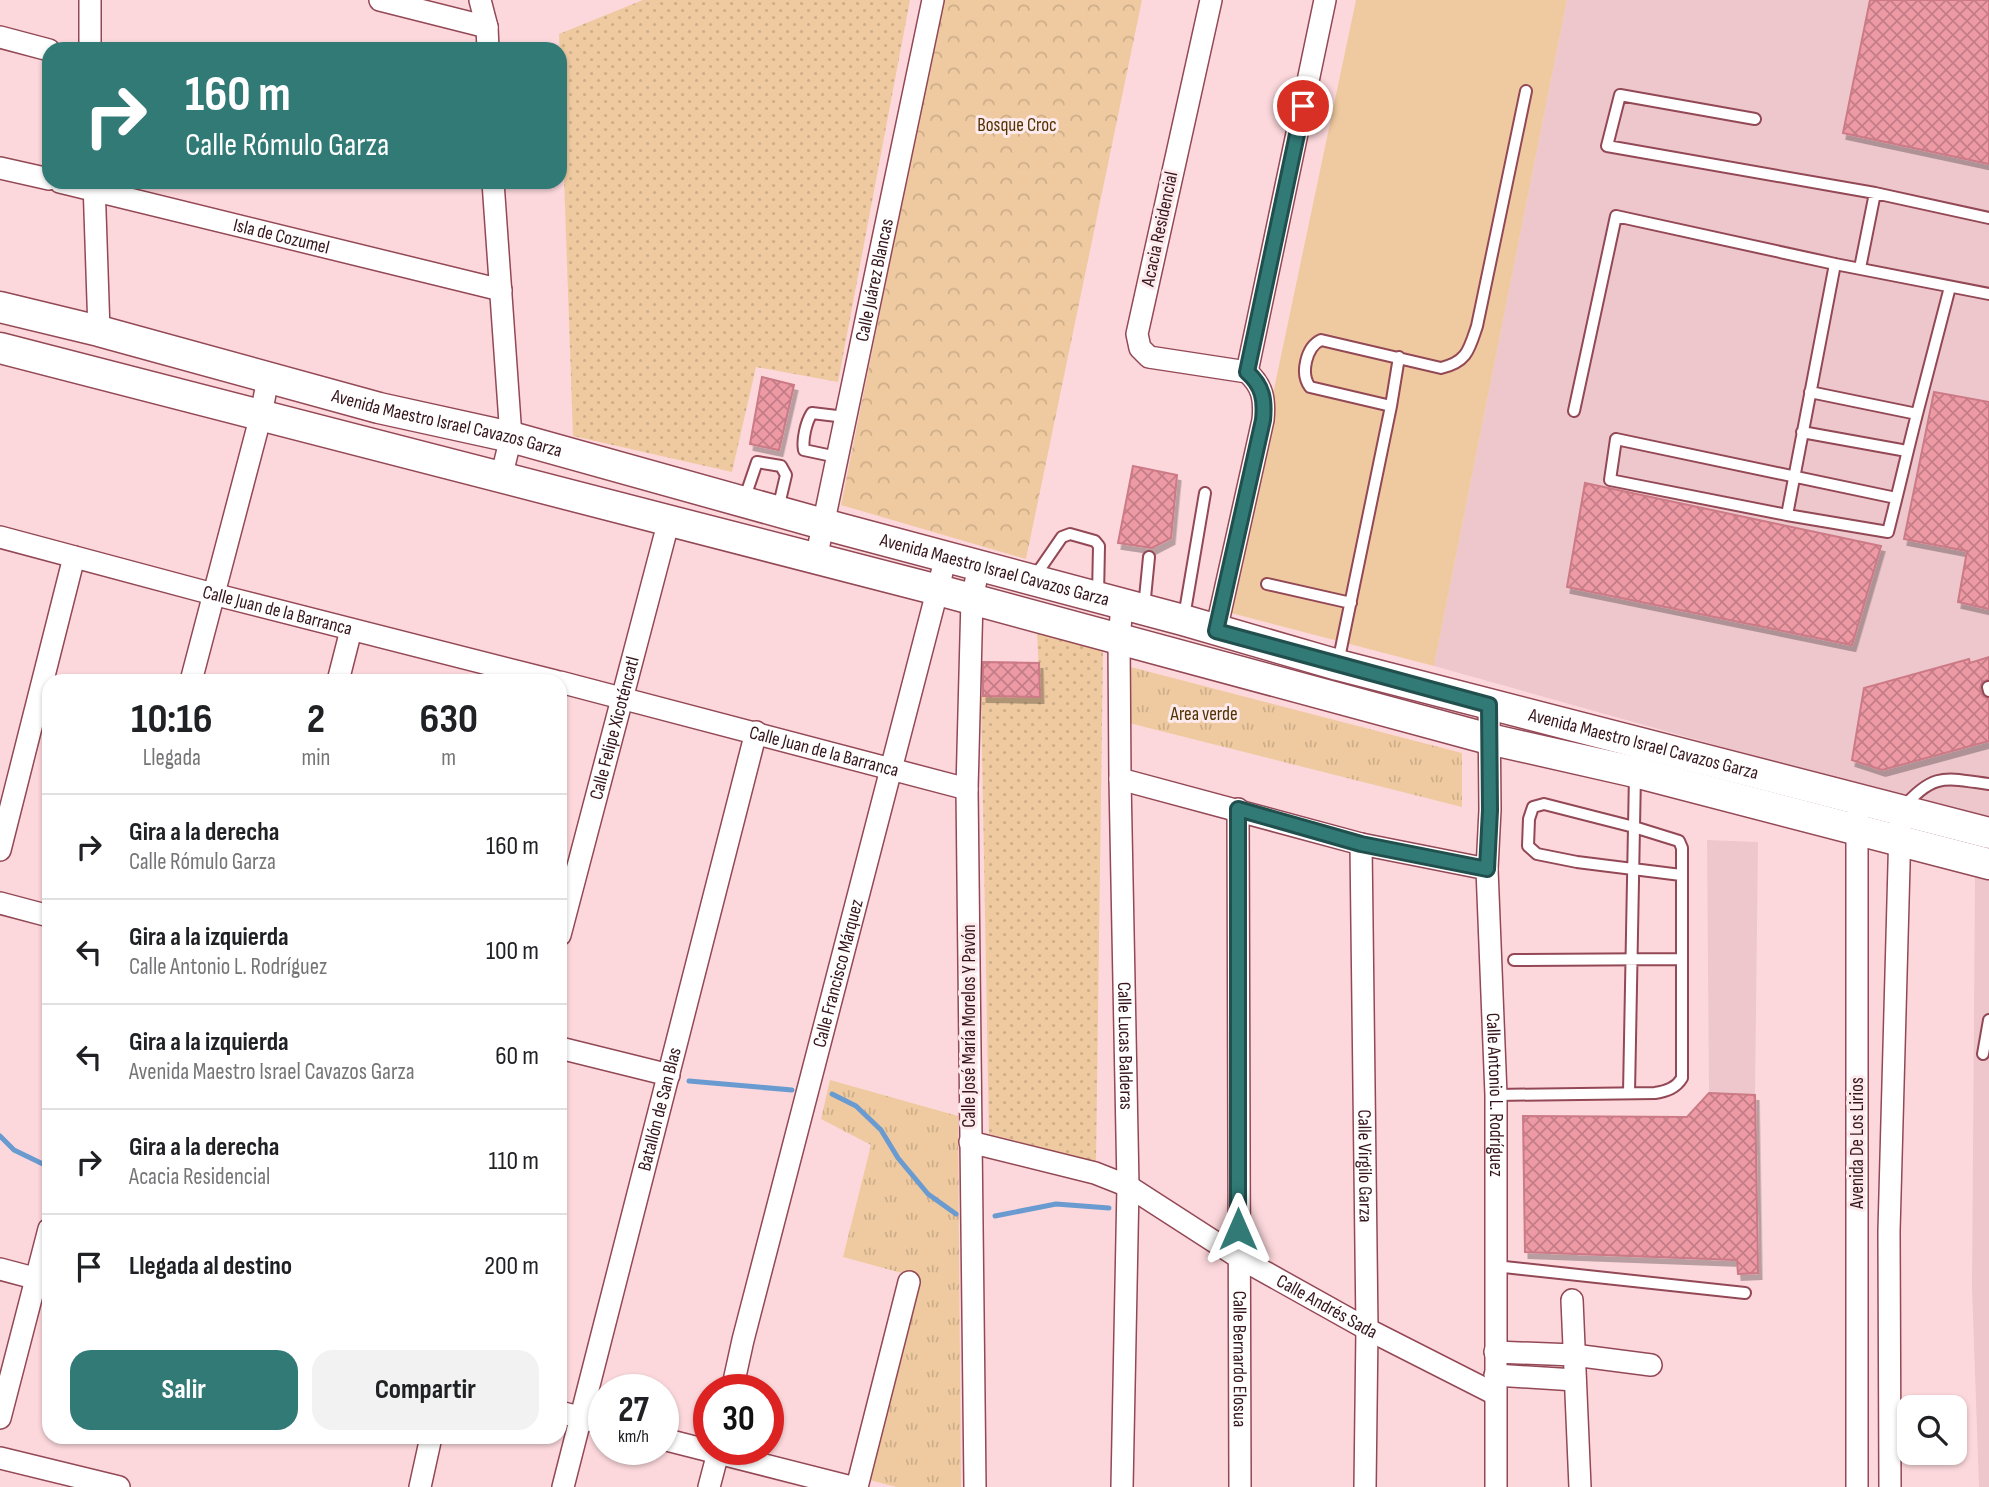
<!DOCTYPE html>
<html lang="es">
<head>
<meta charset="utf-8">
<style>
	body { margin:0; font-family:"Sofia Sans Condensed",sans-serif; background:#f2f2f2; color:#202124; height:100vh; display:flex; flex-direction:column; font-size:26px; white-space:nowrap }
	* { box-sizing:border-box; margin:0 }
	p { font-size:23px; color:#757577 }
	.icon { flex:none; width:38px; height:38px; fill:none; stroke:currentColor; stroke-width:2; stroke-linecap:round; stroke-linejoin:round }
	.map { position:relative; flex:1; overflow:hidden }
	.details { position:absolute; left:42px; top:674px; width:525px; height:770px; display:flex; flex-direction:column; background:#fff; border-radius:21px; box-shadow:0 2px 5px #0004 }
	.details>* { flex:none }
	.banner { position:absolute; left:42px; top:42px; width:525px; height:147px; border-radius:21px; box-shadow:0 2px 5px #0004; background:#317a76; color:#fff; overflow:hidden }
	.buttons { position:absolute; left:1897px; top:1395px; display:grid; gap:14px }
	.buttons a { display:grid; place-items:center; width:70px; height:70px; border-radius:14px; background:#fff; box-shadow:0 2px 5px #0004; font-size:35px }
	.speed { position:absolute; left:588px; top:1374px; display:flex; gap:14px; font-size:35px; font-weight:700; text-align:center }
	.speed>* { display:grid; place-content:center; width:91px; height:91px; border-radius:50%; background:#fff; box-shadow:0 2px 5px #0004; line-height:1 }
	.speed small { font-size:18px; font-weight:400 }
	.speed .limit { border:10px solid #d22; background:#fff; color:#111 }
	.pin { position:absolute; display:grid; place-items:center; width:60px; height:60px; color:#fff; margin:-30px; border:4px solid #fff; border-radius:50%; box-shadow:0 2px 7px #0007 }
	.me { position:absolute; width:77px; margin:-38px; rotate:0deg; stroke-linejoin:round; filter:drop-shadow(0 0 5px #0008) }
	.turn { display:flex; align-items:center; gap:24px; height:147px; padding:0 28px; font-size:32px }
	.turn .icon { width:91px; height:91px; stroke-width:2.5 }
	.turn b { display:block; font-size:49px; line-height:60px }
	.eta { display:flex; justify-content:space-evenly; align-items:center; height:119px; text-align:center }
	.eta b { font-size:42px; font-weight:700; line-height:49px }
	.action { display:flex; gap:14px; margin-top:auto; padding:14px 28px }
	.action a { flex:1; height:80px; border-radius:21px; background:#317a76; color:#fff; font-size:28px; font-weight:700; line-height:80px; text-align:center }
	.action a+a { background:#f2f2f2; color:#202124 }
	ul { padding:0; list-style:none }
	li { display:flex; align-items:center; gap:21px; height:105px; padding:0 28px; border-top:2px solid #e0e0e0 }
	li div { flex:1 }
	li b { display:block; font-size:26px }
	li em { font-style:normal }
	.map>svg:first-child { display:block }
	.built { fill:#eec7cc }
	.grass { fill:url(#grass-dots) }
	.forest { fill:url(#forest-crowns) }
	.park { fill:url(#park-tufts) }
	.garden { fill:#efcaa0 }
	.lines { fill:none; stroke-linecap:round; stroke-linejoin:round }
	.stream { stroke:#699bd0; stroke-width:5 }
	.building { fill:url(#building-cross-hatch); stroke:#cb7a86; stroke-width:2; filter:url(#shadow) }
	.lane-casing { stroke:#934855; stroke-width:14 }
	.street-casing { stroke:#934855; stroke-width:24 }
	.secondary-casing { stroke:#934855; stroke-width:33 }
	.lane { stroke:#fff; stroke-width:10 }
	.street { stroke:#fff; stroke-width:21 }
	.secondary { stroke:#fff; stroke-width:30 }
	.route-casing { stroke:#204f4d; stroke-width:18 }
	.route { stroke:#317a76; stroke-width:12 }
	.labels { text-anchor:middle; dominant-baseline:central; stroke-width:6; stroke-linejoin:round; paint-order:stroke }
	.park-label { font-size:19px; fill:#513100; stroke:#fdeaec }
	.street-label { font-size:19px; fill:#36161c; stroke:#fdeaec }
</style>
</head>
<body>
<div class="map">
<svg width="1989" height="1487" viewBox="0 0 1989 1487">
	<defs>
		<pattern id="grass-dots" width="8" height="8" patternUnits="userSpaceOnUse" patternTransform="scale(1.75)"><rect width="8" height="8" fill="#efcaa0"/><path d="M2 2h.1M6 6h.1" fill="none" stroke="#cead89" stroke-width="1.8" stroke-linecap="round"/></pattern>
		<pattern id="forest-crowns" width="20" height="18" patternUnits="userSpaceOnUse" patternTransform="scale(1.75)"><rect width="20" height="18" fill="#efcaa0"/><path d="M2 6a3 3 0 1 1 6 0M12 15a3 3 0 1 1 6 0" fill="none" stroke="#cead89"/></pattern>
		<pattern id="park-tufts" width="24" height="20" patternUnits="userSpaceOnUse" patternTransform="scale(1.75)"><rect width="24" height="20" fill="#efcaa0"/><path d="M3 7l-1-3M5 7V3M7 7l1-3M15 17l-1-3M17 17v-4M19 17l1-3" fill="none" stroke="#cead89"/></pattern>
		<pattern id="building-cross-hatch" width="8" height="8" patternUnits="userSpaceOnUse" patternTransform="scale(1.75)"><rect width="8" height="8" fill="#ee9aa5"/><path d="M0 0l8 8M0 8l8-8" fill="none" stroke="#c27d86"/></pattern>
		<filter id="shadow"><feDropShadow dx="3.5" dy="6" stdDeviation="0" flood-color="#0004"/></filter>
	</defs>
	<rect width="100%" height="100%" fill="#fcd8dc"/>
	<!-- built -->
	<path class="built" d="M1567 0H1989V822L1434 666Z
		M1707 840 1758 842 1755 1095 1709 1093Z
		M1975 876 1989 879V1487H1979L1972 1288Z"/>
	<!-- grass -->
	<path class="grass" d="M643 0H910L838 382 756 367 732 472 573 436 559 34Z
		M1037 632 1103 649 1096 1162 989 1134 981 696H1040Z"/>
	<!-- forest -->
	<path class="forest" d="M943 0H1142L1026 559 841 505Z"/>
	<!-- park -->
	<path class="park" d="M1127 666 1462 753V807L1129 723Z
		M830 1080 958 1116 961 1487H897L869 1480 920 1278 843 1257 871 1145 821 1119Z"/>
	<!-- garden -->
	<path class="garden" d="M1356 0H1567L1434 666 1227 612Z"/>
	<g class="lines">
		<!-- stream -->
		<path class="stream" d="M689 1081 792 1090
			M832 1094 856 1106 881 1130 898 1158 928 1194 956 1214
			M0 1136 14 1150 45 1165
			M995 1216 1056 1204 1109 1208"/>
	</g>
	<!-- building -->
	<path class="building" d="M1870 0H1989V164L1843 133Z
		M762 377 794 385 779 450 750 444Z
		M1934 392 1989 402V609L1958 602 1967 551 1904 539Z
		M1133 466 1177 475 1171 538 1152 548 1118 543Z
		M1585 483 1881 546 1852 645 1567 587Z
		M1989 657V679L1982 682 1980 688 1983 696 1989 699V741L1882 770 1852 760 1864 688 1969 659 1970 663Z
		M983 662 1039 663 1040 697 983 696Z
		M1709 1093 1755 1095 1758 1273 1738 1274 1737 1260 1525 1252 1523 1116 1687 1117Z"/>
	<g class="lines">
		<defs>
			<path id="lane" d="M1755 119 1620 95 1607 146 1875 193 1989 218
				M1860 268 1875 193
				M1810 392 1917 414C1907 453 1898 493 1888 532L1787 515 1610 480 1616 439 1896 498
				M1391 406 1310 387C1300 374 1306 347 1321 340L1441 368C1467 362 1469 350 1477 326L1526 91
				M1574 411 1616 216 1835 264 1989 294
				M1917 414 1950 287
				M1802 432 1907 451
				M837 457 804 450C802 440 806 422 812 413L845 417
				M744 500 757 462 781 466 786 475 778 509
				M1787 515 1835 264
				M1033 579 1062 537 1070 534 1095 541 1099 546 1098 596
				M1267 584 1351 603
				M1144 608 1149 557
				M1184 617 1205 493
				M1338 663 1391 406 1399 357
				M1988 687 1989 691
				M1902 809C1933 772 1945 778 1989 784
				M1514 960 1681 959
				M1983 1054 1989 1020
				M1629 1093 1635 774
				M1496 1095 1655 1093C1667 1091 1676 1088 1682 1078V848L1679 841 1634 827 1544 804 1533 807 1529 819 1528 846 1537 854 1577 862 1681 875
				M1495 1266 1745 1293"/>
			<g id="street">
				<path d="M90 0V49"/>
				<path d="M380 0 487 27"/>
				<path d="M480 0 487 27 488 49"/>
				<path d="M1211 0 1137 334 1140 348 1149 357 1247 372C1263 386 1265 400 1263 420L1216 631"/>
				<path d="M0 37 49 50"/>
				<path d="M0 168 49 179"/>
				<path id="s1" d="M60 182 501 290"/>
				<path d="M94 182 99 331"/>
				<path d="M493 182 511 437 501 478"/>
				<path d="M1247 372 1325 0"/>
				<path id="s2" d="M0 537 213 594 555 681"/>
				<path id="s3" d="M816 559 933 0"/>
				<path id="s4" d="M1122 605 1119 640 1120 779 1128 1186 1122 1487"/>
				<path d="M191 681 261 415 268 378"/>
				<path d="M338 681 351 630"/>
				<path id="s5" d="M560 682 967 789"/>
				<path id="s6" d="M1489 705 1490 810 1487 869 1496 1095V1487"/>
				<path d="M1120 779 1361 844 1487 869"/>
				<path id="s7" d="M1238 809 1240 1487"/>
				<path d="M1857 818V1487"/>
				<path id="s8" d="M1361 844 1367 1329 1365 1487"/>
				<path d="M0 850 74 557"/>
				<path d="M0 903 49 916"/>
				<path id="s9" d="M560 935 669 520"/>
				<path d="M560 1048 669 1075"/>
				<path id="s10" d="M970 1142 1095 1173 1128 1186 1238 1257 1367 1329 1495 1394"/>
				<path d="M0 1269 49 1282"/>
				<path d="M1572 1300 1580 1487"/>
				<path d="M1495 1352 1574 1355 1651 1365"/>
				<path d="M1495 1375 1575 1380"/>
				<path id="s11" d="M732 1390 743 1340 946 557"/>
				<path d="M560 1412 604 1424"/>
				<path d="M0 1418 49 1229"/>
				<path d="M663 1439 851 1487"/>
				<path d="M0 1458 119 1487"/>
				<path d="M420 1487 431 1437"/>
				<path id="s12" d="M563 1487 756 732"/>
				<path d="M709 1487 719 1449"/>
				<path d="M857 1487 909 1282"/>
				<path d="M975 1487 967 789 972 599 979 566"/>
				<path d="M1890 1487 1889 1231 1900 828"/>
			</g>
			<g id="secondary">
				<path id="s13" d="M0 307 99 331 379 408 511 437 823 524 1183 620 1338 665 1989 833"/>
				<path d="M0 348 938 590 1489 739 1635 772 1989 864"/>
			</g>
		</defs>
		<!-- lane casing -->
		<use href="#lane" class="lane-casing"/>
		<!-- street casing -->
		<use href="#street" class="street-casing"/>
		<!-- secondary casing -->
		<use href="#secondary" class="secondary-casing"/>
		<!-- lane -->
		<use href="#lane" class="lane"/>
		<!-- street -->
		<use href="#street" class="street"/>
		<!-- secondary -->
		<use href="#secondary" class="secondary"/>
	</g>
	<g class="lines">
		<defs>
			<path id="route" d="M1238 1229V809L1361 844 1487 869 1490 810 1489 705 1216 631 1263 420C1265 400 1263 386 1247 372L1303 106"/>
		</defs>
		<!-- route casing -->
		<use href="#route" class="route-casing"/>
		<!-- route -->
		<use href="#route" class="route"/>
	</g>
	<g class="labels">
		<!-- park labels -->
		<g class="park-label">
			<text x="1017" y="125">Bosque Croc</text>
			<text x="1204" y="714">Area verde</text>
		</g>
		<!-- street labels -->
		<g class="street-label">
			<text transform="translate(1160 229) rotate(-78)">Acacia Residencial</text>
			<text stroke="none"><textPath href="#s1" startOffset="228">Isla de Cozumel</textPath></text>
			<text stroke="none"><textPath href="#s3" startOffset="285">Calle Juárez Blancas</textPath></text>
			<text stroke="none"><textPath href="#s13" startOffset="462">Avenida Maestro Israel Cavazos Garza</textPath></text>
			<text stroke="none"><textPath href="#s13" startOffset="1029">Avenida Maestro Israel Cavazos Garza</textPath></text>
			<text stroke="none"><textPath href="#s2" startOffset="287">Calle Juan de la Barranca</textPath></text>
			<text stroke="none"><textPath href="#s9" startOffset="214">Calle Felipe Xicoténcatl</textPath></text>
			<text stroke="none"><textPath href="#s13" startOffset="1701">Avenida Maestro Israel Cavazos Garza</textPath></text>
			<text stroke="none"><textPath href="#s5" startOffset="273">Calle Juan de la Barranca</textPath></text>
			<text stroke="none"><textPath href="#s11" startOffset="430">Calle Francisco Márquez</textPath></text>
			<text transform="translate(969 1026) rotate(-90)">Calle José María Morelos Y Pavón</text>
			<text stroke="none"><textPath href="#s4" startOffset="441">Calle Lucas Balderas</textPath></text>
			<text stroke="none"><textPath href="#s6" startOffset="390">Calle Antonio L. Rodríguez</textPath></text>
			<text stroke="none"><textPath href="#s12" startOffset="390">Batallón de San Blas</textPath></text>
			<text transform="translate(1857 1143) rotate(-90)">Avenida De Los Lirios</text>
			<text stroke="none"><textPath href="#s8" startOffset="322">Calle Virgilo Garza</textPath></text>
			<text stroke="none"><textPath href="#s10" startOffset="397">Calle Andrés Sada</textPath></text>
			<text stroke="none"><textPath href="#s7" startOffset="550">Calle Bernardo Elosua</textPath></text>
		</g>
	</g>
</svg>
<div class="buttons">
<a><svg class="icon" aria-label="search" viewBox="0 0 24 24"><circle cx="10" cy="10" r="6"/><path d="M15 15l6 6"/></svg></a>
</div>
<div class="speed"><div>27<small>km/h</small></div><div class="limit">30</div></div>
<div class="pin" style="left:1303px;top:106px;background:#d93025"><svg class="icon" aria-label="arrive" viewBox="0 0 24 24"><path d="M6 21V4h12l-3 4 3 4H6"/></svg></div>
<svg class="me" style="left:1238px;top:1229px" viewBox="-20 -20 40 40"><path d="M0-17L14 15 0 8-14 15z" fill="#317a76" stroke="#fff" stroke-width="4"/></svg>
<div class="banner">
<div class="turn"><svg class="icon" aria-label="right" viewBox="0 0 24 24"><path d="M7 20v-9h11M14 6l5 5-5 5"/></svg><div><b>160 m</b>Calle Rómulo Garza</div></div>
</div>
<section class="details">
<div class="eta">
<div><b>10:16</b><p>Llegada</p></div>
<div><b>2</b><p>min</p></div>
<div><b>630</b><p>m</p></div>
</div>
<ul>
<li><svg class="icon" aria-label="right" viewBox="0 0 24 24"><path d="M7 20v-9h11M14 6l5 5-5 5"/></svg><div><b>Gira a la derecha</b><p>Calle Rómulo Garza</p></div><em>160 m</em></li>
<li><svg class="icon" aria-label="left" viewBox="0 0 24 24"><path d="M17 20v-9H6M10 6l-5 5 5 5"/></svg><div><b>Gira a la izquierda</b><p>Calle Antonio L. Rodríguez</p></div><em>100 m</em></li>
<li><svg class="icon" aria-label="left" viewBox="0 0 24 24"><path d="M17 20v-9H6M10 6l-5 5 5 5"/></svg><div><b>Gira a la izquierda</b><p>Avenida Maestro Israel Cavazos Garza</p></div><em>60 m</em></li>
<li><svg class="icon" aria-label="right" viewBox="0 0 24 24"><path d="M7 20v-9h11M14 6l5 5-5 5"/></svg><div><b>Gira a la derecha</b><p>Acacia Residencial</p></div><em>110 m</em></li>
<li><svg class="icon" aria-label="arrive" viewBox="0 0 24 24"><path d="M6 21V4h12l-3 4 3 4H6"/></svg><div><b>Llegada al destino</b></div><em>200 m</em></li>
</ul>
<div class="action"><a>Salir</a><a>Compartir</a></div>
</section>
</div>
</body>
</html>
